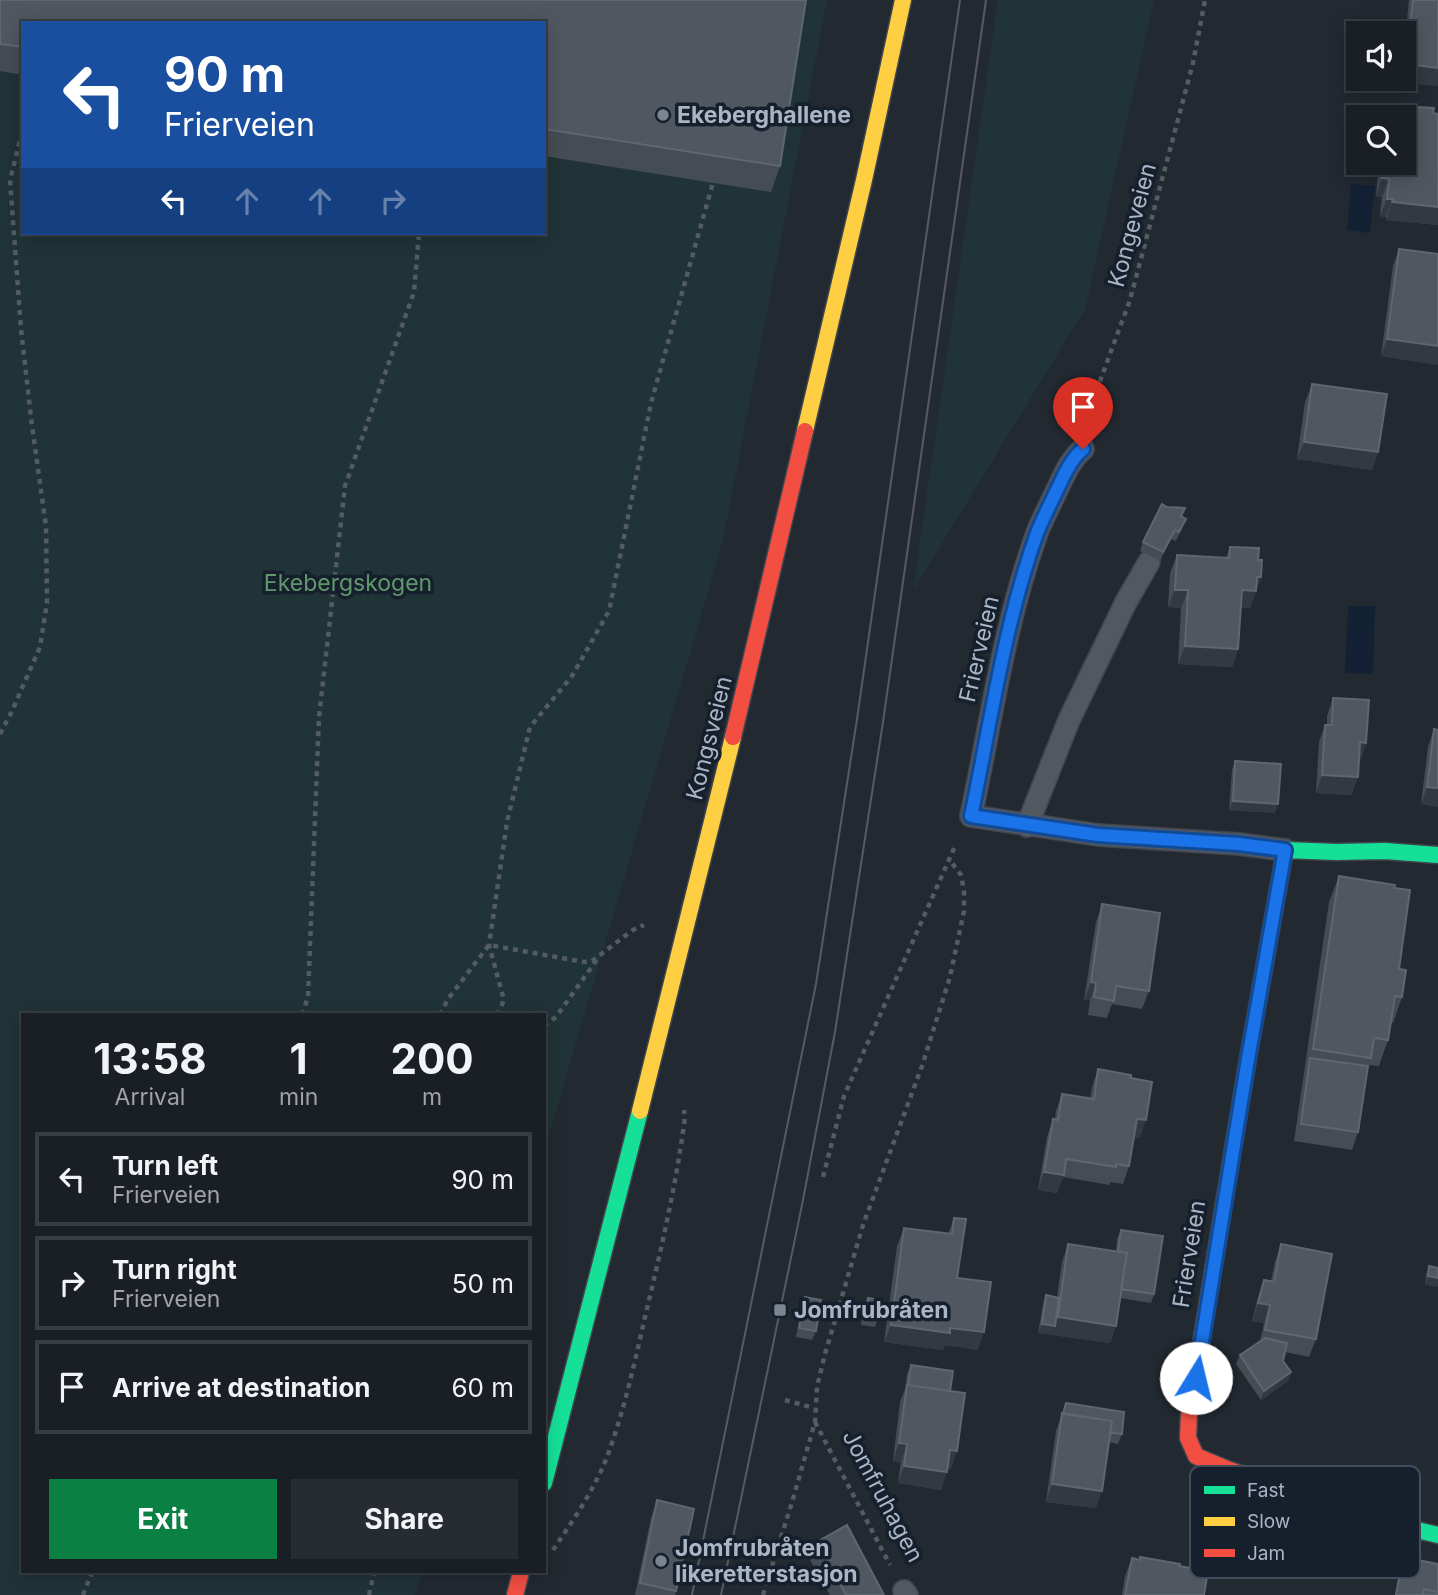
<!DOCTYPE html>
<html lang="en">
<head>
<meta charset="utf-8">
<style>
	body { margin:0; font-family:Inter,sans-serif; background:#272c32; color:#f1f3f6; height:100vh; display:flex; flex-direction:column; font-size:26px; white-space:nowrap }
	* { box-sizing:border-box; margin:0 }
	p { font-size:23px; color:#9fa2a7 }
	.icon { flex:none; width:38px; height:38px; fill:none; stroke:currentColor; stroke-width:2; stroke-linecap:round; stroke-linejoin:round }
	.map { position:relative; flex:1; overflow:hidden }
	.details { position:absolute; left:21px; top:1013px; width:525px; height:560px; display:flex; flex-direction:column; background:#1a1f25; border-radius:0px; box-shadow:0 4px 18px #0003,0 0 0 2px #383d42 }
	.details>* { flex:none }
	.top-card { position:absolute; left:21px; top:21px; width:525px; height:214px; border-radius:0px; box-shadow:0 4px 18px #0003,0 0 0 2px #383d42; background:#1a4fa0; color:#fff; overflow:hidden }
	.tools { position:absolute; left:1346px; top:21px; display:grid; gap:14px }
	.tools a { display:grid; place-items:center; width:70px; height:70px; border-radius:0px; background:#1a1f25; box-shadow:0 4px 18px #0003,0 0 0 2px #383d42; font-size:35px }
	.pin { position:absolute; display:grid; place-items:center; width:60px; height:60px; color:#fff; margin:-72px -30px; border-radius:50% 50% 50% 0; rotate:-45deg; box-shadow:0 0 7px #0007 }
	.pin .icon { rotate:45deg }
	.me { position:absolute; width:77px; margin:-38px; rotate:9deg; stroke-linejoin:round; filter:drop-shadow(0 0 5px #0008) }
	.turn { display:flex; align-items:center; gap:24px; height:147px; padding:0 28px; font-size:32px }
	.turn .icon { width:91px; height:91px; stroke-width:2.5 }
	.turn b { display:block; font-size:49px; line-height:60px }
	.lanes { display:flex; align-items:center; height:66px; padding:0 28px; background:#0003; justify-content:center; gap:35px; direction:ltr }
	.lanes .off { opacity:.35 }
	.eta { display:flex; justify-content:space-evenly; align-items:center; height:119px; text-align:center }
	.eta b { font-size:42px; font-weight:700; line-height:49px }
	.cta { display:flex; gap:14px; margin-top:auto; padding:14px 28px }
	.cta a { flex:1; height:80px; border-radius:0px; background:#0b8043; color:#fff; font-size:28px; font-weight:700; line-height:80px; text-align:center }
	.cta a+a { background:#272c32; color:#f1f3f6 }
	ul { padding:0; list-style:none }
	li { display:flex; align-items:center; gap:21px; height:94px; margin:0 14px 10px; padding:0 14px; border:4px solid #383d42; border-radius:0px }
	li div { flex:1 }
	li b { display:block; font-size:26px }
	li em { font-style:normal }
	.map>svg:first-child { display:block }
	.green { fill:#203337; fill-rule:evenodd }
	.water { fill:#132135 }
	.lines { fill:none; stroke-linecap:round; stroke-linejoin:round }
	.lane-casing { stroke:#40454e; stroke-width:24 }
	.fast-casing { stroke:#40454e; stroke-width:19 }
	.slow-casing { stroke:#40454e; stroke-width:19 }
	.jam-casing { stroke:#40454e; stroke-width:19 }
	.path { stroke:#545b62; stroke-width:4.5; stroke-dasharray:5 5; stroke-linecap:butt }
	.lane { stroke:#525860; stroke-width:21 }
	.fast { stroke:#16e098; stroke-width:16 }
	.slow { stroke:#ffcf43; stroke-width:16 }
	.jam { stroke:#f24e42; stroke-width:16 }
	.tram { stroke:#565b63; stroke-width:2 }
	.wall { fill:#464c54 }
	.shaded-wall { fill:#333941 }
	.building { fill:#505761; stroke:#5e6670; stroke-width:2 }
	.route-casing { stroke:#114b97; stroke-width:18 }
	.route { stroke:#1a73e8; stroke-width:12 }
	.poi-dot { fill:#7b8491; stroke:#161f2c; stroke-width:2.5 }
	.labels { text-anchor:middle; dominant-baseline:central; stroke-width:7; stroke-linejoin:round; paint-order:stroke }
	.poi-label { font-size:23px; font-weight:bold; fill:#aab5c5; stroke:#161f2c; text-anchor:start }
	.street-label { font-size:23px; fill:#aab5c5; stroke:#161f2c }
	.park-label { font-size:23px; fill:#60976c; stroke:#161f2c }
	.key { fill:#161f2c; stroke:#424c5a; stroke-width:2 }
	.key-label { font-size:19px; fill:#aab5c5 }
</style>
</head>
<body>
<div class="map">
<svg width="1438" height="1595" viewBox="0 0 1438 1595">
	<rect width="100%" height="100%" fill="#232931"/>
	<!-- green -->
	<path class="green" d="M0 0H827L723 540 544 1152V1015H23V1572H422L415 1595H0ZM23 23H544V233H23Z
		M998 0H1154L1085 309 913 591Z"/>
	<!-- water -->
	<path class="water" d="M1351 184 1375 186 1370 232 1368 233 1347 230Z
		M1348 606H1375L1373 674 1345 673Z"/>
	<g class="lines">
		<defs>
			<path id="lane" d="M1083 449C1069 461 1063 478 1055 494 1049 507 1042 520 1037 533 1004 625 991 722 971 816L1098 835 1239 844 1285 850
				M1027 826 1069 720 1126 602 1149 562
				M904 1591 907 1595"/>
			<path id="fast" d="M1246 1070 1285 850 1336 852 1385 851 1438 855
				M544 1483 640 1111
				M1336 1506 1396 1525 1438 1535"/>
			<path id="slow" d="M805 431 864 180 903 0
				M640 1111 733 737
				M1202 1337 1246 1070"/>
			<path id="jam" d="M733 737 805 431
				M1202 1337 1189 1413 1188 1438 1196 1456 1227 1469 1336 1506
				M515 1595 521 1572"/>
		</defs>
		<!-- lane casing -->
		<use href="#lane" class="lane-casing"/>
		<!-- fast casing -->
		<use href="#fast" class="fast-casing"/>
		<!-- slow casing -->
		<use href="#slow" class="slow-casing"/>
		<!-- jam casing -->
		<use href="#jam" class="jam-casing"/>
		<!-- path -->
		<path class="path" d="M1086 419 1130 300 1193 63 1205 0
			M0 734 12 711 40 647 47 603 46 526 32 426 21 329 10 180 23 129
			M302 1015 308 997 319 717 345 486 414 292 419 233
			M440 1015 448 999 489 945 584 962 592 961 633 930 644 925
			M497 1015 504 1000 489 945 507 822 530 727 572 676 609 611 651 403 714 179
			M544 1026 556 1017 598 958
			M823 1177 844 1096 956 844
			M785 1400 814 1408
			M815 1422 890 1565
			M553 1550C572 1522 592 1493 605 1462 623 1416 634 1365 645 1317 661 1250 676 1186 685 1117L684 1110
			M83 1595 92 1572
			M369 1595 374 1572
			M763 1595 793 1499 815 1422 817 1387 825 1354 863 1225 922 1066 950 977 964 911V891L961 875 949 859"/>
		<!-- lane -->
		<use href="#lane" class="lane"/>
		<!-- fast -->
		<use href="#fast" class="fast"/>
		<!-- slow -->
		<use href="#slow" class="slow"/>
		<!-- jam -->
		<use href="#jam" class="jam"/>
		<!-- tram -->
		<path class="tram" d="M692 1595 816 984 857 719 960 0
			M721 1595 802 1205 835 1032 883 722 986 0"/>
	</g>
	<!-- wall -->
	<path class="wall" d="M0 0H806L780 166 771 192 544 156V23H23V75L0 71Z
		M1409 0H1438V86L1400 82V79H1404V49Z
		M1392 104 1411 112H1416L1418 107 1433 113 1438 114V225L1386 220V217L1380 216 1382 197 1376 196 1379 163H1404V117H1387Z
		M1399 249 1438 254V365L1381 356 1393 266Z
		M1312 384 1378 452 1372 470 1297 459 1305 402Z
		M1182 517V528L1176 541 1171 539 1160 561 1140 551 1143 542Z
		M1230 547 1258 560 1261 577 1250 608H1241L1238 649 1232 667 1178 664 1181 608 1168 607 1170 573 1177 555 1226 558Z
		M1333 698 1366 743 1360 761 1359 760 1358 777 1351 795 1316 793 1319 742 1325 725H1327V716Z
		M1434 729 1438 730V807L1421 804 1428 747Z
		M1235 761 1275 813 1229 810 1232 770Z
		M1339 876 1394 888 1399 969 1402 997 1393 1023H1391L1388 1040 1379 1066 1368 1065 1358 1132 1352 1150 1294 1141 1329 902Z
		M1102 904 1149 991 1142 1009 1112 1004 1107 1018 1088 1015 1090 1000H1084L1096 922Z
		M1098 1069 1131 1078 1140 1138 1134 1137 1129 1166 1123 1184 1110 1182V1185L1063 1177 1057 1193 1038 1190 1047 1137 1053 1119H1055L1056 1111 1062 1094 1090 1099 1092 1087Z
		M954 1218 957 1278 978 1350 945 1345 943 1350 884 1342 897 1246 904 1228 948 1234Z
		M1121 1230 1154 1294 1151 1303 1120 1298 1116 1326 1110 1343 1038 1333 1043 1304 1046 1295 1057 1297 1062 1262 1068 1244 1116 1251 1117 1239Z
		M1281 1244 1316 1339 1309 1357 1285 1352 1283 1361 1291 1372 1288 1381 1261 1400 1236 1364 1240 1355 1260 1342 1264 1323 1252 1321 1258 1297 1264 1280 1271 1281 1275 1262Z
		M1429 1266 1438 1268 1425 1285 1426 1275Z
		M805 1297 816 1331 812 1340 796 1337 802 1306Z
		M868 1298 878 1318 875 1327 861 1325 864 1307Z
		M911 1365 950 1391 951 1469 948 1468 941 1490 898 1483 901 1462 893 1461 900 1402 905 1389 907 1374Z
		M1066 1403 1122 1434 1118 1444 1109 1442 1096 1508 1046 1502 1056 1431Z
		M1205 1490 1241 1541 1237 1550 1194 1541 1202 1499Z
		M657 1500 676 1591 675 1595H635L651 1518Z
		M817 1542 884 1595H830L810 1560Z
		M1403 1557 1438 1595H1395L1400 1566Z
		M1132 1558 1179 1566 1204 1595H1122L1125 1576Z"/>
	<!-- shaded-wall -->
	<path class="shaded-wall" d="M1406 64 1438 68V86L1400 82 1401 79H1404V72Z
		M1382 178 1389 179 1382 197 1376 196Z
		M1387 199H1393L1386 217 1380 216Z
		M1392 202 1438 207V225L1386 220Z
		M1387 339 1438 346V365L1381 356Z
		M1304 442 1378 452 1372 470 1297 459Z
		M1257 577H1261L1250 608H1235L1242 590Z
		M1175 590H1188L1181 608 1168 607Z
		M1185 646 1238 649 1232 667 1178 664Z
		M1360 742 1366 743 1360 761 1353 760Z
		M1322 775 1358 777 1351 795 1316 793Z
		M1427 787 1438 788V807L1421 804Z
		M1233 801 1278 804 1275 813 1229 810Z
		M1091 982 1096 983 1090 1000H1084Z
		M1137 1119 1146 1120 1140 1138 1130 1137Z
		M1044 1172 1064 1175 1057 1193 1038 1190Z
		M1428 1276 1438 1278V1287L1425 1285Z
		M1258 1303 1270 1305 1264 1323 1252 1321Z
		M1058 1317 1116 1326 1110 1343 1038 1333 1042 1324 1055 1326Z
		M891 1325 950 1328 984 1332 978 1350 945 1345 943 1350 884 1342Z
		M1291 1372 1288 1381 1261 1400 1264 1391Z
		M899 1443 907 1444 901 1462 893 1461Z
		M950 1450 957 1451 951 1469 944 1468Z
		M904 1466 947 1472 941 1490 898 1483Z
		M1052 1484 1102 1491 1096 1508 1046 1502Z"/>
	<!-- building -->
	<path class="building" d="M0 0H806L780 166 544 129V23H23V47L0 44Z
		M1413 0H1438V68L1406 64Z
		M1392 104 1412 106 1411 112H1417L1418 107 1434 108 1433 113 1438 114V207L1392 202 1393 199H1387L1389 179 1382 178 1384 163H1404V117H1388L1389 113 1391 114Z
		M1399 249 1438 254V346L1387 339Z
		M1312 384 1387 394 1378 452 1304 442Z
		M1162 504 1167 507 1185 508 1181 516 1186 519 1179 532 1175 530 1163 552 1143 542Z
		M1230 547 1259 548 1258 560H1262L1261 577H1257L1256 591 1242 590 1238 649 1185 646 1188 590H1175L1177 555 1229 558Z
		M1333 698 1369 700 1366 743 1360 742 1358 777 1322 775 1325 725H1332Z
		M1434 729 1438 730V788L1427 787Z
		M1235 761 1281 764 1278 804 1233 801Z
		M1339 876 1395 885 1394 888 1410 890 1399 969 1406 970 1402 997 1395 996 1388 1040 1374 1038 1371 1058 1313 1049Z
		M1102 904 1160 913 1149 991 1116 986 1114 1001 1094 997 1096 983 1091 982Z
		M1310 1058 1368 1066 1358 1132 1301 1124Z
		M1098 1069 1131 1075V1078L1152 1082 1146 1120 1137 1119 1129 1166 1116 1164V1167L1066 1159 1064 1175 1044 1172 1053 1119 1058 1120 1062 1094 1094 1099Z
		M954 1218 966 1219 957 1278 991 1282 984 1332 950 1328V1333L891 1325 904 1228 952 1234Z
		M1121 1230 1163 1236 1154 1294 1121 1289 1127 1253 1118 1251Z
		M1068 1244 1127 1253 1116 1326 1058 1317Z
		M1281 1244 1332 1254 1316 1339 1265 1330 1270 1305 1258 1303 1264 1280 1274 1282Z
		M1429 1266 1438 1268V1278L1428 1276Z
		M1046 1295 1059 1298 1055 1326 1042 1324Z
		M805 1297 821 1300 816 1331 799 1328Z
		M868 1298 881 1300 878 1318 865 1316Z
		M1265 1338 1287 1343 1283 1361 1291 1372 1264 1391 1240 1355Z
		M911 1365 953 1371 950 1391 908 1385Z
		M907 1385 965 1393 957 1451 950 1450 947 1472 904 1466 907 1444 899 1443Z
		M1066 1403 1124 1412 1122 1434 1110 1432 1112 1421 1063 1414Z
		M1062 1413 1112 1421 1102 1491 1052 1484Z
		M657 1500 694 1509 676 1591 640 1583Z
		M847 1525 884 1595H846L817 1542Z
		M1140 1557 1180 1564 1179 1566 1208 1571 1204 1595H1125L1132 1558 1140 1560Z
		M1403 1557 1438 1564V1592L1424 1589 1422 1595H1396Z
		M1424 1589 1438 1592V1595H1423Z"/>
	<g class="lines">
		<defs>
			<path id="route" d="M1083 449C1069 461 1063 478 1055 494 1049 507 1042 520 1037 533 1004 625 991 722 971 816L1098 835 1239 844 1285 850 1248 1059 1196 1378"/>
		</defs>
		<!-- route casing -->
		<use href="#route" class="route-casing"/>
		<!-- route -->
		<use href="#route" class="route"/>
	</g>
	<!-- markers -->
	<g class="poi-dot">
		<circle cx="663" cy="115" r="7"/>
		<rect x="773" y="1303" width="14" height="14" rx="3.5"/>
		<circle cx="661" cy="1561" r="7"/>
	</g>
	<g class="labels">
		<!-- poi labels -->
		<g class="poi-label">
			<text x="677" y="115">Ekeberghallene</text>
			<text x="794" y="1310">Jomfrubråten</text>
			<text x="675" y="1548">Jomfrubråten<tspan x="675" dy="26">likeretterstasjon</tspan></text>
		</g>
		<!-- street labels -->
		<g class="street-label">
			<text transform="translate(1132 225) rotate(-75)">Kongeveien</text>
			<text transform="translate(979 649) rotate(-77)">Frierveien</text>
			<text transform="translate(709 738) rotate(-76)">Kongsveien</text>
			<text transform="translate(1189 1254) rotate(-81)">Frierveien</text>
			<text transform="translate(883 1496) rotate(62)">Jomfruhagen</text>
		</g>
		<!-- park labels -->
		<g class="park-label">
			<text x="348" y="583">Ekebergskogen</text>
		</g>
	</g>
	<!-- legend -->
	<rect x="1190" y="1466" width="230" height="112" rx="10" class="key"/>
	<rect x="1204" y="1486" width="31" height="8" fill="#16e098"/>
	<rect x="1204" y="1517" width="31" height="9" fill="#ffcf43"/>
	<rect x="1204" y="1549" width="31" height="8" fill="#f24e42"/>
	<g class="key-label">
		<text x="1247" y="1497">Fast</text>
		<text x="1247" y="1528">Slow</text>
		<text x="1247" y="1560">Jam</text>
	</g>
</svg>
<div class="tools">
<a><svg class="icon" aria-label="sound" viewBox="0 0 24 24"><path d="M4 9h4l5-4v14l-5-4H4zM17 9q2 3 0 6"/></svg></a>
<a><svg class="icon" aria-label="search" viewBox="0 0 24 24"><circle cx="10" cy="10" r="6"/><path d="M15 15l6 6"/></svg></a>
</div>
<div class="pin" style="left:1083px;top:449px;background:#d93025"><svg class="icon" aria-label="arrive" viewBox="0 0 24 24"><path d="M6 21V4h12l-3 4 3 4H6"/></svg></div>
<svg class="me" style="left:1196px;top:1378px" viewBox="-20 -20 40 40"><circle r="19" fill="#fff"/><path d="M0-13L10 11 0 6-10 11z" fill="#1a73e8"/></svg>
<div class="top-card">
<div class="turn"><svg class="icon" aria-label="left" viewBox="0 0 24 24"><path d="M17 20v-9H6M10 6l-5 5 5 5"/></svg><div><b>90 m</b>Frierveien</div></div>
<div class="lanes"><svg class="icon" aria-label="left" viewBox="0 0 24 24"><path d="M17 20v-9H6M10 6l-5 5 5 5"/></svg><svg class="icon off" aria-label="ahead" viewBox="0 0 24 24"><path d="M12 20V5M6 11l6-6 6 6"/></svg><svg class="icon off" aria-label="ahead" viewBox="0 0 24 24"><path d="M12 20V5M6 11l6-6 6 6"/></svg><svg class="icon off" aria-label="right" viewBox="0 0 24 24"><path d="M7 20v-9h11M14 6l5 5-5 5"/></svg></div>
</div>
<section class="details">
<div class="eta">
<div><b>13:58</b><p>Arrival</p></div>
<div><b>1</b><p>min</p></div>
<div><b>200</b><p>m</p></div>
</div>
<ul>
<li><svg class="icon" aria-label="left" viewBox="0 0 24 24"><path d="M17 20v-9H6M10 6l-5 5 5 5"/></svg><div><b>Turn left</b><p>Frierveien</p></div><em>90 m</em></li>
<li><svg class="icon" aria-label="right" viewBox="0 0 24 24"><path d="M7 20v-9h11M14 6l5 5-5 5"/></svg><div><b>Turn right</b><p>Frierveien</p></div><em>50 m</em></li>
<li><svg class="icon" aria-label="arrive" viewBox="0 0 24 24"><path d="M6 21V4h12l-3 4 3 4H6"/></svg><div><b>Arrive at destination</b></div><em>60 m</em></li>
</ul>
<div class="cta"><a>Exit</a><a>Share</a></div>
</section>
</div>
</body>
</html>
